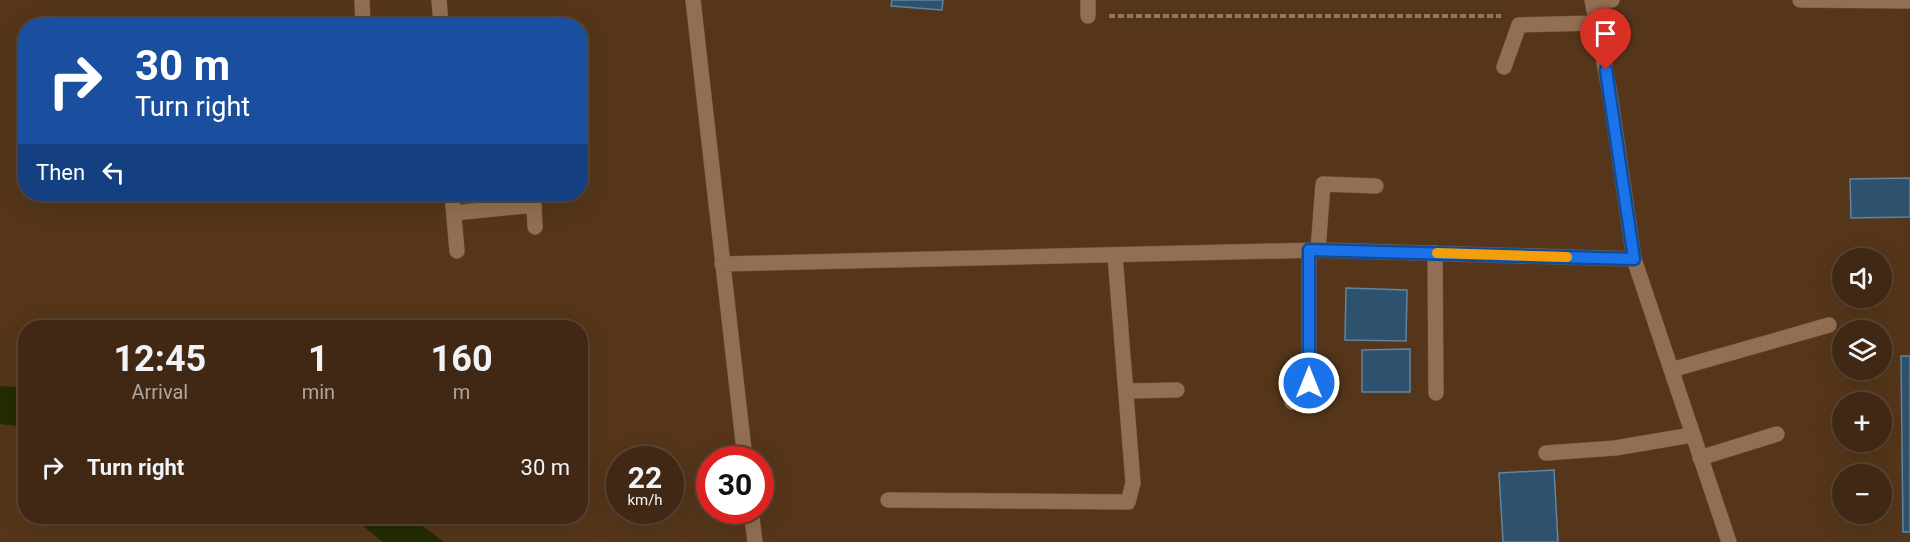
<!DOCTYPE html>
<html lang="en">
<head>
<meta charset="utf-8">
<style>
	body { margin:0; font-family:Roboto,sans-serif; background:#4b3422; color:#f1f3f6; height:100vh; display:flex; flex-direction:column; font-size:22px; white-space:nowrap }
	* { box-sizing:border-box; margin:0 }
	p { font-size:20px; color:#aea6a0 }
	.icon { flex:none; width:33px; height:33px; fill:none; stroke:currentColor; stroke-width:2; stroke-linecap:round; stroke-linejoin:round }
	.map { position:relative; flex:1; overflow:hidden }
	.side { position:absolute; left:18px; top:320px; width:570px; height:204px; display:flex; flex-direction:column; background:#402814; border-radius:24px; box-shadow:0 6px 24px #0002,0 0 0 2px #594434 }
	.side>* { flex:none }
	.guide { position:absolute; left:18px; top:18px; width:570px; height:183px; border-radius:24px; box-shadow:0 6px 24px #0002,0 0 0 2px #594434; background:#1a4fa0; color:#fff; overflow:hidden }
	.buttons { position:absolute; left:1832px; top:248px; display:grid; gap:12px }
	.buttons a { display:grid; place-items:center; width:60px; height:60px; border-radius:50%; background:#402814; box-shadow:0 6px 24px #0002,0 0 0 2px #594434; font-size:30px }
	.speed { position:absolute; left:606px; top:446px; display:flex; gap:12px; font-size:30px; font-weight:700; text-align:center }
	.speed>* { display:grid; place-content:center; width:78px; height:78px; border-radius:50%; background:#402814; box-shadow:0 6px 24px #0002,0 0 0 2px #594434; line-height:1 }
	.speed small { font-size:15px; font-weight:400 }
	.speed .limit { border:9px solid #d22; background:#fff; color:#111 }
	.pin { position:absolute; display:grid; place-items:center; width:51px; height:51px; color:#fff; margin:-62px -26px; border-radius:50% 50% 50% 0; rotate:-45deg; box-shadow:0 0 6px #0007 }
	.pin .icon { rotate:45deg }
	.me { position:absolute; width:66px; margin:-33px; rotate:0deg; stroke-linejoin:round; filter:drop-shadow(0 0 4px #0008) }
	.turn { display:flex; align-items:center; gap:21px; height:126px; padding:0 18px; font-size:27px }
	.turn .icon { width:78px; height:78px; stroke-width:2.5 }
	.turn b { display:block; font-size:42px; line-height:51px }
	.then { display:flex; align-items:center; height:57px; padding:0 18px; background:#0003; gap:12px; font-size:22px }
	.eta { display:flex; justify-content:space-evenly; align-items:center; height:102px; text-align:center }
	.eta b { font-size:36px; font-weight:700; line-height:42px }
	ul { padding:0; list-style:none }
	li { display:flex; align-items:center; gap:18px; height:90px; padding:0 18px }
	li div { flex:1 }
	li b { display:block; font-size:22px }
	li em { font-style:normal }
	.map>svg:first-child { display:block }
	.water { fill:#232c04 }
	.building { fill:#2e526d; stroke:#5f85a2; stroke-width:1.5 }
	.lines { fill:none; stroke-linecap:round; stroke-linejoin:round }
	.street-casing { stroke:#6b5238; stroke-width:16 }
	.path { stroke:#92775f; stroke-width:4; stroke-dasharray:6 3; stroke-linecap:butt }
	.street { stroke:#926f52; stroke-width:15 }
	.route-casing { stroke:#114b97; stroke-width:15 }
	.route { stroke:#1a73e8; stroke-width:10 }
	.slow { stroke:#f59e0b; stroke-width:10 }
</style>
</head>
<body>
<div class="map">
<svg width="1910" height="542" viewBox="0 0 1910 542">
	<rect width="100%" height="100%" fill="#55361a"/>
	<!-- water -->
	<path class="water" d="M0 386 25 388V427L0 424Z
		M351 516H409L444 542H383Z"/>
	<!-- building -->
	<path class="building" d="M892 0H943L942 10 891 6Z
		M1910 178V217L1851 218 1850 179Z
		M1346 288 1407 290 1406 341 1345 340Z
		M1410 349V392H1362V350Z
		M1901 356H1910V532H1903Z
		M1554 470 1558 542H1503L1499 473Z"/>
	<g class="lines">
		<defs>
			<path id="street" d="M362 0 363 26
				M439 0 441 26
				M693 0 745 459
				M1088 0V16
				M1592 0 1610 94 1634 259 1729 542
				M1800 0 1910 1
				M1592 1 1612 0
				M1504 67 1519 25 1597 23
				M452 194 457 251
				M454 213 534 205 535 227
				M1318 250 1323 184 1376 186
				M1435 253 1436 393
				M722 264 1318 250 1634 259
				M1671 370 1829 325
				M1126 391 1177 390
				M1292 402 1303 396 1309 383V250
				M1546 453 1615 448 1692 435
				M1700 458 1777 434
				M888 500 1128 502 1133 483 1115 255
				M751 510 755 542"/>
		</defs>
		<!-- street casing -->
		<use href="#street" class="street-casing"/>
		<!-- path -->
		<path class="path" d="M1109 16H1501"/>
		<!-- street -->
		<use href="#street" class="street"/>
	</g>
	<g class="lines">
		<defs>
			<path id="route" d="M1309 383V250L1634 259 1606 70"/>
		</defs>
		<!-- route casing -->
		<use href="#route" class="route-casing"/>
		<!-- route -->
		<use href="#route" class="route"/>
		<!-- slow -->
		<path class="slow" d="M1437 253 1567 257"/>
	</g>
</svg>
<div class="buttons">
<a><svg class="icon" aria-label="sound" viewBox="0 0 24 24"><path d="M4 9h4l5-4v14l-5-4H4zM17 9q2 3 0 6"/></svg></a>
<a><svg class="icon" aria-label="layers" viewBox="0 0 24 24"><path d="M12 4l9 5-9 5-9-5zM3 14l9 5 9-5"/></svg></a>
<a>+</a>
<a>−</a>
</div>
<div class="speed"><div>22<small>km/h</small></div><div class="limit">30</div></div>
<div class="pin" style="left:1606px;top:70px;background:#d93025"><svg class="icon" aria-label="arrive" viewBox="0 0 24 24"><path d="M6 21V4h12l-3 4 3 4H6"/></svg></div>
<svg class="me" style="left:1309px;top:383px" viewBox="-20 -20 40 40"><circle r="17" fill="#1a73e8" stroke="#fff" stroke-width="3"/><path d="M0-11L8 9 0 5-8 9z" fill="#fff"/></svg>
<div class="guide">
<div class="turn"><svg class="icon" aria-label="right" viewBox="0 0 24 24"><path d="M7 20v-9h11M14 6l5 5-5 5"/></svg><div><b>30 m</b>Turn right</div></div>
<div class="then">Then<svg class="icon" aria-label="left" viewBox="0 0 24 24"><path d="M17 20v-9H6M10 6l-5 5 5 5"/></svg></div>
</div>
<section class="side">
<div class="eta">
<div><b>12:45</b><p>Arrival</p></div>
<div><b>1</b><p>min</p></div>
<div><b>160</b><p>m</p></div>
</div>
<ul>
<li><svg class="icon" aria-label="right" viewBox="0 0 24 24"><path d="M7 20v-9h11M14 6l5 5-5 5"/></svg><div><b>Turn right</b></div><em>30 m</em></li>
</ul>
</section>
</div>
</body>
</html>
